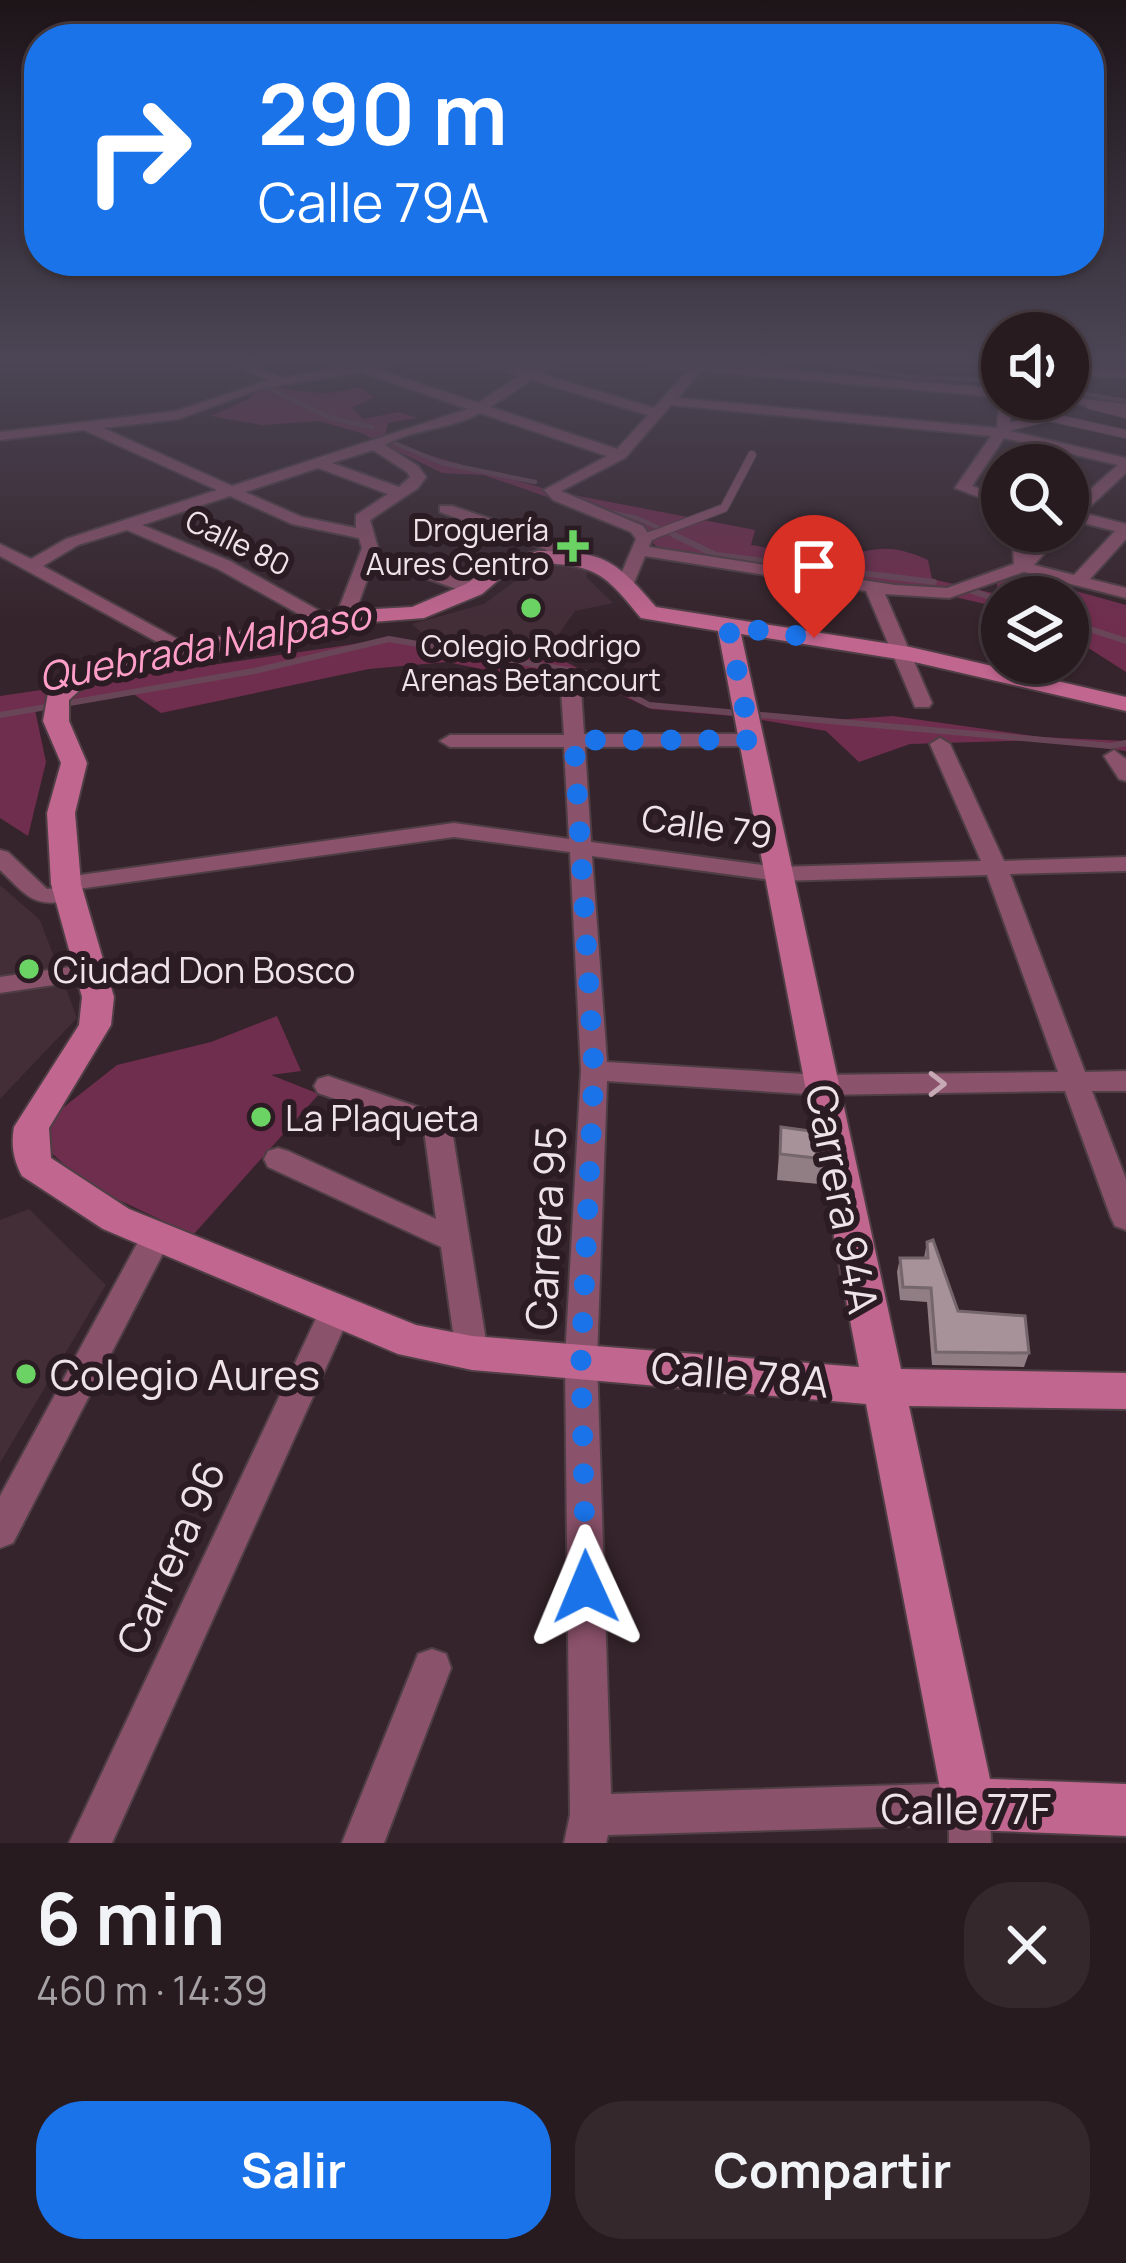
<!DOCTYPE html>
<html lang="es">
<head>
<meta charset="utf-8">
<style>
	body { margin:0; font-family:Manrope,sans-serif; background:#34282d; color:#f1f3f6; height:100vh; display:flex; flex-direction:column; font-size:45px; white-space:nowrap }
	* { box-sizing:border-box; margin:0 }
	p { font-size:39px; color:#a5a1a5 }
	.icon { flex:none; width:66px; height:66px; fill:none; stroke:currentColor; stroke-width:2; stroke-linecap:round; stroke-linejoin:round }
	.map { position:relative; height:1843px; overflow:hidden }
	.panel { display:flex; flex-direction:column; background:#281b20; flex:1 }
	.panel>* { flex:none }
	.banner { position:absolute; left:24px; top:24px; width:1080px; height:252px; border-radius:48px; box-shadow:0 3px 9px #0004,0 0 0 3px #44393e; background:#1a73e8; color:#fff; overflow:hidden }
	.controls { position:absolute; left:981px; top:312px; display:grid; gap:24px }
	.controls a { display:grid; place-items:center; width:108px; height:108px; border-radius:50%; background:#281b20; box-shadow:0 3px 9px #0004,0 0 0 3px #44393e; font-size:60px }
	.pin { position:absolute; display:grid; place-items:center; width:102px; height:102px; color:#fff; margin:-123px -51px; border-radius:50% 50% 50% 0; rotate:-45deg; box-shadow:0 0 12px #0007 }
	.pin .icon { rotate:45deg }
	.me { position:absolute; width:132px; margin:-66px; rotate:359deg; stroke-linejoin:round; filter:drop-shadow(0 0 9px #0008) }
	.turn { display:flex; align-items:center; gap:42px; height:252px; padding:0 36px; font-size:54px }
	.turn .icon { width:156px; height:156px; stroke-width:2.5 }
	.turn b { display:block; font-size:84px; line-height:102px }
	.round { display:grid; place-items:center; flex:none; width:126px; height:126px; border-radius:48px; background:#34282d }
	.headline { display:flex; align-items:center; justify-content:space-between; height:204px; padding:0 36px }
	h1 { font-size:72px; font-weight:700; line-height:90px }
	.button { display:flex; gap:24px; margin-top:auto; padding:24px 36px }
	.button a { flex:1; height:138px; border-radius:48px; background:#1a73e8; color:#fff; font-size:48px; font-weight:700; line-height:138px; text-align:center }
	.button a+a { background:#34282d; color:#f1f3f6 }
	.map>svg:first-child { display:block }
	.built { fill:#432d37 }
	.green { fill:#702e4e }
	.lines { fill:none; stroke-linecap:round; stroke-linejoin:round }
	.stream-far1 { stroke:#684658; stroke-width:4.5 }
	.stream { stroke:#684658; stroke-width:6 }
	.lane-far1-casing { stroke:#4f3f45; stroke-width:10 }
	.lane-casing { stroke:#4f3f45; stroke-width:12 }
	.street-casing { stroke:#4f3f45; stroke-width:4 }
	.secondary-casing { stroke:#4f3f45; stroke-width:4 }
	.lane-far1 { stroke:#8b526b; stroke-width:8 }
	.lane { stroke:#8b526b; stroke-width:9 }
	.street { fill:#8b526b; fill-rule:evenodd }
	.secondary { fill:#c0668f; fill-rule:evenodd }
	.wall { fill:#907e84 }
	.building { fill:#a7929a; stroke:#75666c; stroke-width:3 }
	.oneway { stroke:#c6a9b5 }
	.route { stroke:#1a73e8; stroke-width:21; stroke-dasharray:0 37.8 }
	.poi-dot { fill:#6ad364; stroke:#2b1b22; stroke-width:4.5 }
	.labels { text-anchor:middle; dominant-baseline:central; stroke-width:12; stroke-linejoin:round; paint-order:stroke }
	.far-poi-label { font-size:30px; fill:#eee3e7; stroke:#2b1b22; text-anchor:end }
	.far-street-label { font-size:30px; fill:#eee3e7; stroke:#2b1b22 }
	.street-label { font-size:36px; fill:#eee3e7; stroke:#2b1b22 }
	.poi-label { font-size:36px; fill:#eee3e7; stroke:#2b1b22; text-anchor:start }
	.water-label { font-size:39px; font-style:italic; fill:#ff9fc9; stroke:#2b1b22 }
	.near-street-label { font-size:42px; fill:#eee3e7; stroke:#2b1b22 }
	.near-poi-label { font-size:42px; fill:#eee3e7; stroke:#2b1b22; text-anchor:start }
</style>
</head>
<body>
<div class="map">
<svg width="1126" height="1843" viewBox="0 0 1126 1843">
	<rect width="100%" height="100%" fill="#35242b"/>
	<!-- built -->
	<path class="built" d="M541 564 589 568 586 577 613 603 575 611 547 651 433 643 412 624 484 604 519 578 536 575Z
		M0 885 40 920 77 1018 0 1099Z
		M29 1209 106 1285 0 1463V1220Z"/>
	<!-- green -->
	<path class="green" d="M258 387C300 387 316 400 358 387L374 397 352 408 363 419 399 412 417 418 388 423 383 442 553 491 755 530 751 545C777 549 809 559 836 556 878 551 884 541 928 560L932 579 997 594V579L1047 583 1126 605V672L1068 635V597H1002V608L904 585 664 553 636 528 484 475 442 473 361 433 319 421 262 425 211 416 250 398Z
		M389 639 562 660 650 705 820 721 893 716 1040 737 1126 741V751L1041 740 910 744 859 762 826 731 744 717 651 709 579 675 535 680 447 662 369 669 161 713 129 691 35 710 46 762 28 836 0 818V696Z
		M277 1016 301 1071 271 1075 319 1094 193 1235 87 1185 46 1148 55 1114 117 1065 211 1042Z"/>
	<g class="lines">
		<!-- stream-far1 -->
		<path class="stream-far1" d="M828 363 910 377 981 380
			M265 386 331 418 372 427
			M1068 391 1126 401
			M387 440 442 463 535 482
			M608 512 637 518 681 538"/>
		<!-- stream -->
		<path class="stream" d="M674 535 716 555 934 582
			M972 591 1002 601
			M1068 622 1126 641
			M0 715 254 671 389 639 614 678 630 684 631 695 649 705 1111 746 1126 743"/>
		<defs>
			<path id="lane-far1" d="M1090 405 1126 414
				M1004 428 1049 417 1126 434
				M645 538 724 508 752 455"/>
			<path id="lane" d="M644 539 653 535"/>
			<path id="street" d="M230 363H248L282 378 367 363H396L376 369 478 403 519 376 484 363H504L529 370 542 363H558L541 374 654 408 688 370 648 363H707L1002 389V399H1012L1009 431 1126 458V473L1083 513 1126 524V539L1090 579 1126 588V598L1024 572 949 598 885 594 932 703 929 707H915L866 591 645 556 631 590H619L616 586 636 539 631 532 553 500 544 490 607 456 480 413C450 430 414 428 385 445L418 466 426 477 418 488 370 520 378 548 374 559 408 561 480 585V593H468L406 571 371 569 354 616 345 621 339 620 336 616 362 548 359 538 292 524 230 496 142 525 230 561 327 615V623H315L218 569 127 530 78 545 43 566 190 646V654L183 656 0 556V544L31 559 66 539 217 490 84 430 0 440V432L177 411 269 380ZM701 371 1000 397 997 428 678 398ZM361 372 468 409 232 486 103 428 179 419 259 389ZM532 380 648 415 617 449 490 407ZM671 405 991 436 955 488 1002 506V496L972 486 1004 438 1118 465 1068 509V523L1075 521 1115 531 1074 575 1034 565 1064 531H1047L1030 550 1028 531H1012L1014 564 947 588 895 585 649 547 652 539 643 526 561 491 625 458ZM373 450 407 472 410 477 399 487 332 463ZM318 468 388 494 356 515V528L302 517 245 492Z
				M1068 367 1126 370V378L1068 375Z
				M1068 397 1126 404V412L1046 399Z
				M440 506H452L557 541 570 556 556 560 545 549 440 512Z
				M571 683 581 689 584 734H751L761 740 751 746 585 747 591 842 778 867 981 861 930 744 940 738 950 744 1004 861 1126 857V871L1010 874 1085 1072 1126 1071V1091H1092L1126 1179V1230L1115 1226 1111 1218 1065 1091 820 1095 607 1081 597 1360 611 1794 969 1783 984 1789 990 1804 991 1843H949V1825L608 1835 606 1843H564L570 1815 565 1360 581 1071 570 852 454 837 78 889 81 894 77 899C34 909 29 898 0 870V850L8 852 47 889 57 888 54 884 58 879 66 877 454 823 569 839 564 747H450L440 741 450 735H564L561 689ZM592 856 778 881 987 875 1058 1072 820 1075 607 1062Z
				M1114 750 1126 759V781L1119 779 1104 756Z
				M91 964 100 966 104 972 100 978 0 993V977Z
				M328 1076 447 1117 451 1124 488 1353 484 1363 472 1367 460 1363 456 1353 441 1247 268 1167 264 1159 268 1151 278 1148 288 1151 436 1219 424 1130 318 1093 314 1086 318 1079Z
				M156 1226 167 1229 171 1238 13 1543 0 1548V1496L145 1229Z
				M336 1297 347 1301 352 1310 112 1843H69L320 1310 325 1301Z
				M432 1649 446 1654 451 1668 384 1843H342L418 1654Z"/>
			<path id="secondary" d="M538 551C604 552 614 558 656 607L910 647 1126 697V711L910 661 741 634 901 1369 1126 1373V1409L909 1406 990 1779 1126 1784V1836L969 1830 951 1822 943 1804 866 1404 472 1370 398 1354 103 1229 22 1176C13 1159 11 1145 14 1127L79 1025 82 997 51 884 47 813 61 763 43 721 48 693 62 680 93 668 321 612 412 607 466 584 495 563ZM539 563C597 565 605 574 641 618L718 631 859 1367 472 1336 416 1325 129 1209 51 1158 49 1128 111 1025 114 997 81 884 75 813 87 763 69 721V700L80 690 109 678 321 626 424 618 482 594 509 571Z"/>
		</defs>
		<!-- lane-far1 casing -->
		<use href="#lane-far1" class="lane-far1-casing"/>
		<!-- lane casing -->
		<use href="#lane" class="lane-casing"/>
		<!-- street casing -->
		<use href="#street" class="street-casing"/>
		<!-- secondary casing -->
		<use href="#secondary" class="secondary-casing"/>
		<!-- lane-far1 -->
		<use href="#lane-far1" class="lane-far1"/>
		<!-- lane -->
		<use href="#lane" class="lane"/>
		<!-- street -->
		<use href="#street" class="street"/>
		<!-- secondary -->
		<use href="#secondary" class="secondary"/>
	</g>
	<!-- wall -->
	<path class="wall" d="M781 1127 824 1159 819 1184 777 1180Z
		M927 1242 958 1311 1029 1353 1024 1367 932 1365 927 1302 900 1300 897 1272 900 1258H924Z"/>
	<!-- building -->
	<path class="building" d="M781 1127 818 1132 824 1159 780 1154Z
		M933 1240 958 1311 1025 1316 1029 1353 936 1352 931 1288 903 1287 900 1258H928L927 1242Z"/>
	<!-- one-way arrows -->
	<defs><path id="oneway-chevron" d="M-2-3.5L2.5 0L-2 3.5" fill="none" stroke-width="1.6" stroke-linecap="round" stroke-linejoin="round" transform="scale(3)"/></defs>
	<use class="oneway" href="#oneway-chevron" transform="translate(937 1084)"/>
	<!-- sky -->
	<linearGradient id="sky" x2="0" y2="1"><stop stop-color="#1d1418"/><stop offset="0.58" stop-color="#4b4555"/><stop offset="1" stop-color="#4b4555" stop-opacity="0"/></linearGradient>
	<rect width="1126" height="621" fill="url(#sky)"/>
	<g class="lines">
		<!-- route -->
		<path class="route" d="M586 1587 581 1360 594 1071 574 740H751L728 626 814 638"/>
	</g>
	<!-- markers -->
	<g class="poi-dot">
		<path d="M567 528h12v12h12v12h-12v12h-12v-12h-12v-12h12z"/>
		<circle cx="531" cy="608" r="12"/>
		<circle cx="29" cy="969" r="12"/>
		<circle cx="261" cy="1117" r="12"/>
		<circle cx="26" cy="1374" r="12"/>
	</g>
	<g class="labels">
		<!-- far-poi labels -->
		<g class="far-poi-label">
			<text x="549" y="529">Droguería<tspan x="549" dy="34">Aures Centro</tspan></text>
			<text x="531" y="645" text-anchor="middle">Colegio Rodrigo<tspan x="531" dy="34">Arenas Betancourt</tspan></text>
		</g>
		<!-- far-street labels -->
		<g class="far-street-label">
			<text transform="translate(238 542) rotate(26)">Calle 80</text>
		</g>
		<!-- street labels -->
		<g class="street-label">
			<text transform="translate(707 826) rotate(8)">Calle 79</text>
		</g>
		<!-- poi labels -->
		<g class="poi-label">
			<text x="53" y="969">Ciudad Don Bosco</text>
			<text x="285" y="1117">La Plaqueta</text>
		</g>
		<!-- water labels -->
		<g class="water-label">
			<text transform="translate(204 645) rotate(-11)">Quebrada Malpaso</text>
		</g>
		<!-- near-street labels -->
		<g class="near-street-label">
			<text transform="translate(843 1199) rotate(79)">Carrera 94A</text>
			<text transform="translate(545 1228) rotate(-87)">Carrera 95</text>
			<text transform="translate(740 1374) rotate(5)">Calle 78A</text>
			<text transform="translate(170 1557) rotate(-66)">Carrera 96</text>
			<text x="966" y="1808">Calle 77F</text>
		</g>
		<!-- near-poi labels -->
		<g class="near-poi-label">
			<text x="50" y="1374">Colegio Aures</text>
		</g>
	</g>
</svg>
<div class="controls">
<a><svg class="icon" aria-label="sound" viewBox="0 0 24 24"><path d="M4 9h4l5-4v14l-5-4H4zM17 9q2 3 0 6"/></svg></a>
<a><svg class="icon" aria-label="search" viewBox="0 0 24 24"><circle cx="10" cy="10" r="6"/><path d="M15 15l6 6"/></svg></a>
<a><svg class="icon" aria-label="layers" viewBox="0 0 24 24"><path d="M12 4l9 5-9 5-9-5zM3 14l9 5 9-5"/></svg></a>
</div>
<div class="pin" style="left:814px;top:638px;background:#d93025"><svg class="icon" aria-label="arrive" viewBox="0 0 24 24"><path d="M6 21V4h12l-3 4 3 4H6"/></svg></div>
<svg class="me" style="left:586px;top:1587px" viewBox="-20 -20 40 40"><path d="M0-17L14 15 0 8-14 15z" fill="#1a73e8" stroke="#fff" stroke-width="4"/></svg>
<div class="banner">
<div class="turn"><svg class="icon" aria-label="right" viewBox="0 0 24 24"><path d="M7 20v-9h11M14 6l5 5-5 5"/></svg><div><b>290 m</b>Calle 79A</div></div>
</div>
</div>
<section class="panel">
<div class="headline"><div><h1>6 min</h1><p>460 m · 14:39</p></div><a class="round"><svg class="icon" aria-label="close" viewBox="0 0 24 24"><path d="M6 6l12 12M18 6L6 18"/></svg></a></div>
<div class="button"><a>Salir</a><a>Compartir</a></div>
</section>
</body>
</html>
